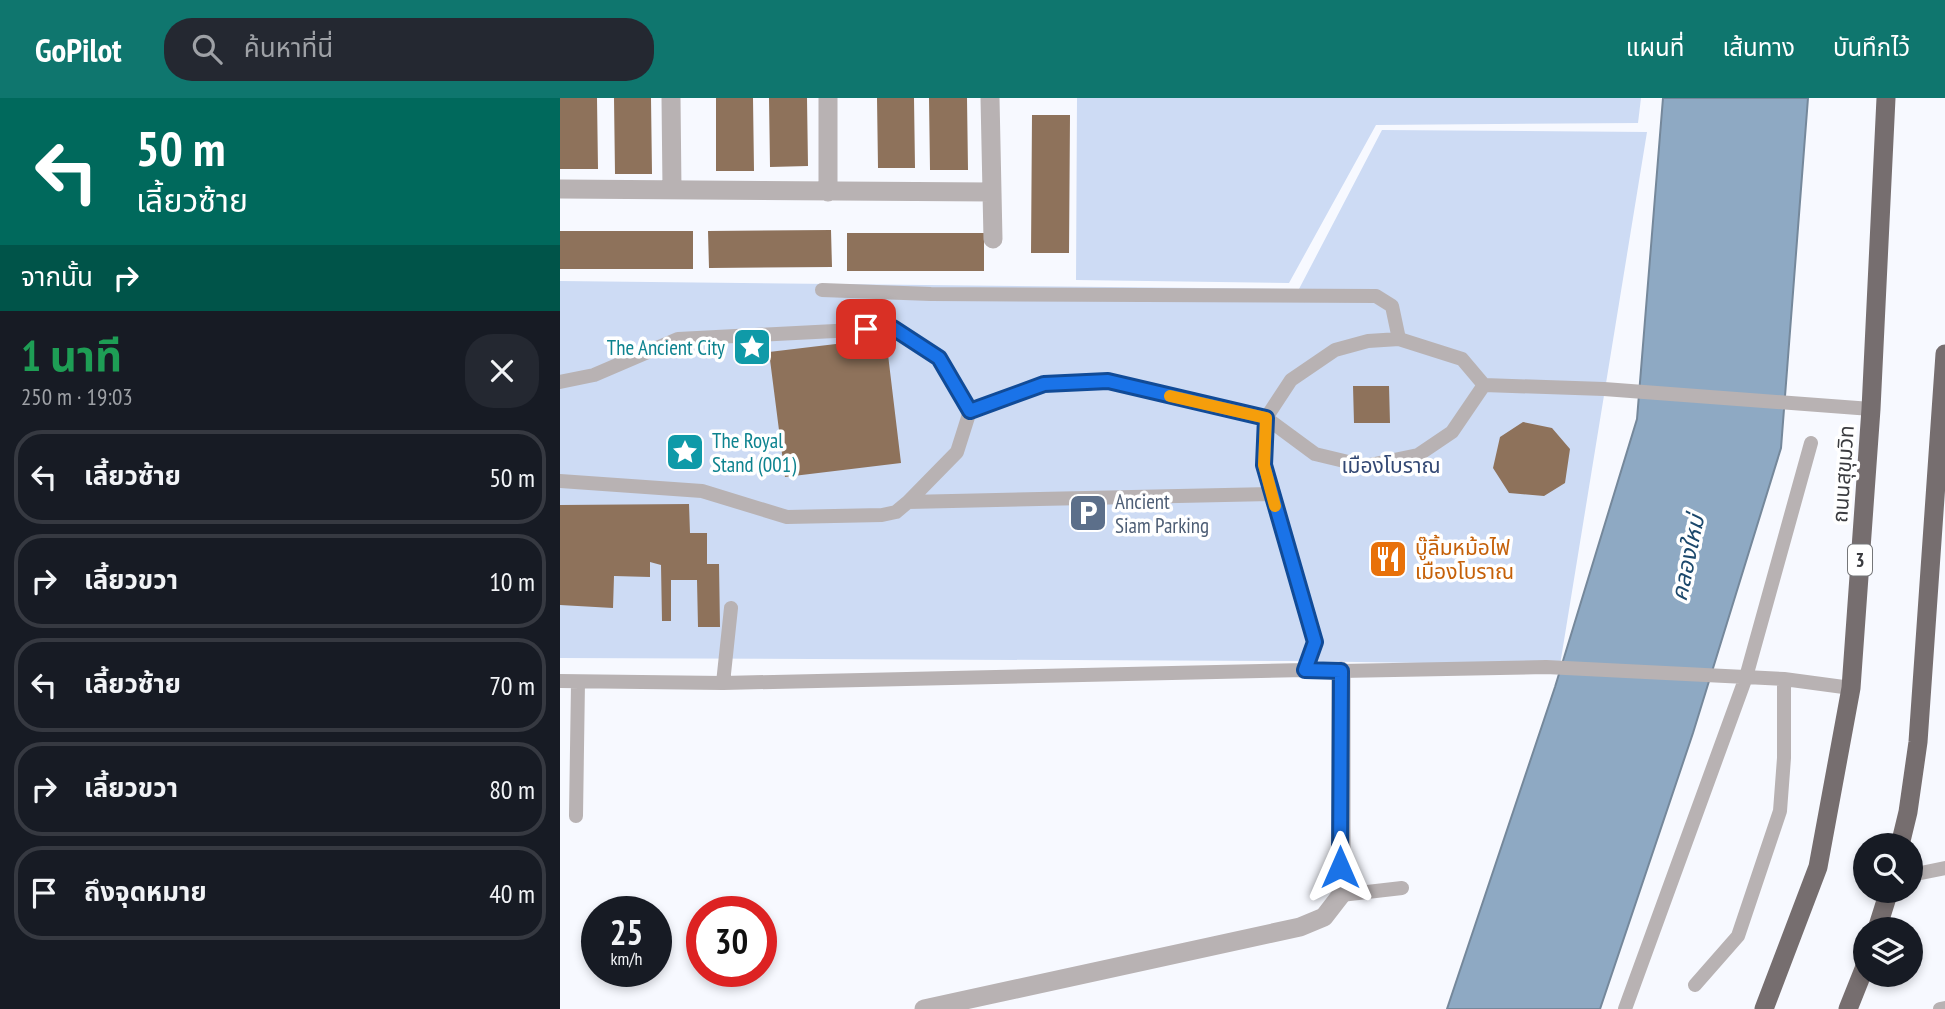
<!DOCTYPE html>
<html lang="th">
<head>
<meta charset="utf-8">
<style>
	body { margin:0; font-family:"PT Sans Narrow","Noto Sans Thai",sans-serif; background:#242831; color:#f1f3f6; height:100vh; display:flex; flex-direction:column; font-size:26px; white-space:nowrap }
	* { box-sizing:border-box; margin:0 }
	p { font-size:23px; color:#9ea1a6 }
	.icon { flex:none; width:38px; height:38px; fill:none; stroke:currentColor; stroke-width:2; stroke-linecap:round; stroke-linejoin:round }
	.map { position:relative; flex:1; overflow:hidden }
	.side { display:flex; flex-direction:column; background:#171b24; width:560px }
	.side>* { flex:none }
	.banner { background:#00695c; color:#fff; overflow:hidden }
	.controls { position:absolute; left:1293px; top:735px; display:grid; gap:14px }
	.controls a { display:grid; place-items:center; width:70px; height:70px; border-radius:50%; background:#171b24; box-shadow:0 4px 10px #0003; font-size:35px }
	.speed { position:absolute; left:21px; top:798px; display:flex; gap:14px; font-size:35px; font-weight:700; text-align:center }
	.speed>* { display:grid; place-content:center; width:91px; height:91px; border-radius:50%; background:#171b24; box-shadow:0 4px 10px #0003; line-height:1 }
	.speed small { font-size:18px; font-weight:400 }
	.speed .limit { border:10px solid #d22; background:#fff; color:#111 }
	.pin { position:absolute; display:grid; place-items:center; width:60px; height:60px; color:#fff; margin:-30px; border-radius:14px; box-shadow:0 4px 10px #0006 }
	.me { position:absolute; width:77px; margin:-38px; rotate:0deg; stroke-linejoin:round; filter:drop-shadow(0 0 5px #0008) }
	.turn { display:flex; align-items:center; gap:24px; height:147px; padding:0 21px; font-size:32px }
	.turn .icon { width:91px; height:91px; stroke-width:2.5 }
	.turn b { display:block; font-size:49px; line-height:60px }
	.then { display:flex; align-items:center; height:66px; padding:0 21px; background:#0003; gap:14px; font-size:26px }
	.round { display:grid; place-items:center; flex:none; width:74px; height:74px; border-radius:28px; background:#242831 }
	.head { display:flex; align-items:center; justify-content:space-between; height:119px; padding:0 21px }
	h1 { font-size:42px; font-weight:700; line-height:52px; color:#1e9e55 }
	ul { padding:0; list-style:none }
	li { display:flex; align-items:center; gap:21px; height:94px; margin:0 14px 10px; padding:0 7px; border:4px solid #363941; border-radius:28px }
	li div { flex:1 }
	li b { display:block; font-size:26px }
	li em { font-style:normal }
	header { display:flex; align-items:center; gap:42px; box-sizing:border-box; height:98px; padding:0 35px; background:#0f766e; color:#fff }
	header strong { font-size:33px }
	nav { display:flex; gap:38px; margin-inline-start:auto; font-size:24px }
	.search { width:490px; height:63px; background:#242831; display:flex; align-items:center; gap:18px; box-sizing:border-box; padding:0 24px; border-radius:28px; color:#9ea1a6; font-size:26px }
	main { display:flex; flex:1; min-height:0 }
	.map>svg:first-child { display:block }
	.green { fill:#cddbf4 }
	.water { fill:#8ea9c3; stroke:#75889b; stroke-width:2 }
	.building { fill:#8e725b }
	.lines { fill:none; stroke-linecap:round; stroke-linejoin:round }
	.service { stroke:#b8b2b3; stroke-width:14 }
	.minor { stroke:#b8b2b3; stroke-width:19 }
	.trunk { stroke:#766e6f; stroke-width:19 }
	.route-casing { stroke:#114b97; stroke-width:18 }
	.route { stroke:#1a73e8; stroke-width:12 }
	.slow { stroke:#f59e0b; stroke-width:12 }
	.labels { text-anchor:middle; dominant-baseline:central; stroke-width:7; stroke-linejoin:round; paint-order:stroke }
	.shield { fill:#fff; stroke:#757679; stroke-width:2 }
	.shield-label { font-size:19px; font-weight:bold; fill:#3a3b3f }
	.culture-label { font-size:21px; fill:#0d838f; stroke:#fff; text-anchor:end }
	.park-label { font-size:21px; fill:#334874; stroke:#fff }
	.street-label { font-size:21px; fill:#3a3b3f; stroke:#fff }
	.service-label { font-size:21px; fill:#4e5e75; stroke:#fff; text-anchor:start }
	.food-label { font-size:21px; fill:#c56008; stroke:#fff; text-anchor:start }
	.water-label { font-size:23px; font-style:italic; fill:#1b486c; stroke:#fff }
</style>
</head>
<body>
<header>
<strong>GoPilot</strong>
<div class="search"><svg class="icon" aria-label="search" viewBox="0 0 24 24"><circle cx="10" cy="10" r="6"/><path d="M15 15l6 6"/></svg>ค้นหาที่นี่</div>
<nav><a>แผนที่</a><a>เส้นทาง</a><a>บันทึกไว้</a></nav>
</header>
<main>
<section class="side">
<div class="banner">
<div class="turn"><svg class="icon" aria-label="left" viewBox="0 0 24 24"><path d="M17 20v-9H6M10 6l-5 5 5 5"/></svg><div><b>50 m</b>เลี้ยวซ้าย</div></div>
<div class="then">จากนั้น<svg class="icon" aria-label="right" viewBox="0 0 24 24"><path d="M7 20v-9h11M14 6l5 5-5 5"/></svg></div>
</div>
<div class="head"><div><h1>1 นาที</h1><p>250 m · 19:03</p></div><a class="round"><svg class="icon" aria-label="close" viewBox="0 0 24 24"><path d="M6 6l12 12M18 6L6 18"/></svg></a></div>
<ul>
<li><svg class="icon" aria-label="left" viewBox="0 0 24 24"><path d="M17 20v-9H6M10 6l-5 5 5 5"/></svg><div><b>เลี้ยวซ้าย</b></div><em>50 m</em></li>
<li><svg class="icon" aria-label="right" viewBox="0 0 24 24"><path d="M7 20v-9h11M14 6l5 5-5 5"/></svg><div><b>เลี้ยวขวา</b></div><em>10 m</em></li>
<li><svg class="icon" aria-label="left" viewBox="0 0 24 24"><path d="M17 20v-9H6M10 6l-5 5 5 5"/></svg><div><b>เลี้ยวซ้าย</b></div><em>70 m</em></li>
<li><svg class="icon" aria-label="right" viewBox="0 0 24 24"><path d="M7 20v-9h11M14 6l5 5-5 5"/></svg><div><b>เลี้ยวขวา</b></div><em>80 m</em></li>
<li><svg class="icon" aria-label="arrive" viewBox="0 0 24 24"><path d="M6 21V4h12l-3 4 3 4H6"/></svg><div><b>ถึงจุดหมาย</b></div><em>40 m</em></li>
</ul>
</section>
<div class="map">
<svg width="1385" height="911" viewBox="0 0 1385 911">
	<rect width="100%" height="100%" fill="#f7f9ff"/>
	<!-- green -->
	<path class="green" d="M517 0H1081L1078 25 816 27 729 185 516 182Z
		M822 32 1087 34 1000 567 731 563 0 560V183L739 191Z"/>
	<!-- water -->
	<path class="water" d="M1103 0H1248L1221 350 1133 635 1040 911H887L995 589 1077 321Z"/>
	<!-- building -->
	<path class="building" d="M0 0H37L38 71H0Z
		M54 0H91L92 76H55Z
		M156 0H193L194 73H156Z
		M209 0H247L248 68 210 69Z
		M317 0H354L355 70H318Z
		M369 0H407L408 72H370Z
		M472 17H510L509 155H471Z
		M271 132 272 169 149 170 148 133Z
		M0 133H133V171H0Z
		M287 135H424V173H287Z
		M326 240 341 365 225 379 209 254Z
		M793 288H829L830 325H794Z
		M963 324 992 330 1010 351 1005 385 984 398 949 395 933 370 940 339Z
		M129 406 130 435H147V466H159L160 529H138L137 482H111V523H102L101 467 90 464V479L54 478 53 510 0 507V407Z"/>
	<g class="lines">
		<!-- service -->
		<path class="service" d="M262 192 371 196 816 198 832 208 839 241
			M0 284 34 277 118 241 333 230 379 260 410 313 397 354 348 404 336 414 322 417 227 419 142 393 0 383
			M410 313 484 286 548 283 706 320 755 356 805 368 858 357 892 334 924 287
			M348 404 711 396
			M745 572 755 544 704 367 706 320 731 282 775 252 808 243 839 241 902 261 924 287 1044 291 1311 311
			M0 583 163 585 745 572 781 573 986 569 1224 581 1291 590
			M163 585 171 510
			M16 718 18 584
			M1351 777 1385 770
			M781 797 842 790
			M1135 887 1178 838 1220 713 1224 660V581
			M1065 911 1186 579 1251 345
			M1380 911 1385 910"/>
		<!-- minor -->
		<path class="minor" d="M111 0 112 91
			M268 0V94
			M430 0 433 141
			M0 91 432 94
			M364 911 740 829 764 819 781 797V573"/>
		<!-- trunk -->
		<path class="trunk" d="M1340 747 1348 714 1358 644 1385 256
			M1317 831 1329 793
			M1204 911 1258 769 1291 590 1311 311 1326 0
			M1288 911 1306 866"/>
	</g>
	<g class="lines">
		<defs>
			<path id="route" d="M306 231 333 230 379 260 410 313 484 286 548 283 706 320 704 367 755 544 745 572 781 573 780 769"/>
		</defs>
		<!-- route casing -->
		<use href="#route" class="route-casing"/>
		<!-- route -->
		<use href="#route" class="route"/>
		<!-- slow -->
		<path class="slow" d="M610 298 706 320 704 367 715 408"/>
	</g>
	<!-- icons -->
	<defs>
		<symbol id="sight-square" viewBox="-11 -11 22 22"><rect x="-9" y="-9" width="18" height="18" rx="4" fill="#0f9aa8" stroke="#fff"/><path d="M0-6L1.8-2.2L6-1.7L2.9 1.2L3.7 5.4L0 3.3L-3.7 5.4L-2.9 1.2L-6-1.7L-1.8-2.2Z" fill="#fff"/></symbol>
		<symbol id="parking-square" viewBox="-11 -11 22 22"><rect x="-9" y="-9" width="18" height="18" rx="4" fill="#5c6f8a" stroke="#fff"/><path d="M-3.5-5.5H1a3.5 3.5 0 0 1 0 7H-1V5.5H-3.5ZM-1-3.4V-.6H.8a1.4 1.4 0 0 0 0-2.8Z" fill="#fff"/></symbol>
		<symbol id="restaurant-square" viewBox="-11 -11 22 22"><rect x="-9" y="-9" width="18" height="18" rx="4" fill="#e8710a" stroke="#fff"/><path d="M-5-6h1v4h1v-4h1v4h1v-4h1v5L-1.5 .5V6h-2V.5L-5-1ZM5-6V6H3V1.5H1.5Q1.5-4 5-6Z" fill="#fff"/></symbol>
	</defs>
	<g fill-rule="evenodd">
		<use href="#sight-square" x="170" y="227" width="44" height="44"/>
		<use href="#sight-square" x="103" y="332" width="44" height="44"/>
		<use href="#parking-square" x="506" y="393" width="44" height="44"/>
		<use href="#restaurant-square" x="806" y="439" width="44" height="44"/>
	</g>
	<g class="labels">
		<!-- shield labels -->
		<rect class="shield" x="1288" y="446.5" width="24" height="31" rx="5"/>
		<g class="shield-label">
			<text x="1300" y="462">3</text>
		</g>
		<!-- culture labels -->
		<g class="culture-label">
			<text x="165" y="249">The Ancient City</text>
			<text x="152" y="342" text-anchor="start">The Royal<tspan x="152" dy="24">Stand (001)</tspan></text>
		</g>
		<!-- park labels -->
		<g class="park-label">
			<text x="831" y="367">เมืองโบราณ</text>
		</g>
		<!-- street labels -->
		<g class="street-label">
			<text transform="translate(1283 376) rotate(-86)">ถนนสุขุมวิท</text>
		</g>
		<!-- service labels -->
		<g class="service-label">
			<text x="555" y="403">Ancient<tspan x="555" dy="24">Siam Parking</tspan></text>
		</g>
		<!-- food labels -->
		<g class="food-label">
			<text x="855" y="449">บู๊ลิ้มหม้อไฟ<tspan x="855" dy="24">เมืองโบราณ</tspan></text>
		</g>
		<!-- water labels -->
		<g class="water-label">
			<text transform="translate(1127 460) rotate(-78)">คลองใหม่</text>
		</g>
	</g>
</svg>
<div class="controls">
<a><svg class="icon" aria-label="search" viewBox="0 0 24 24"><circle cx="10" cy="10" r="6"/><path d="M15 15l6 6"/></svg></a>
<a><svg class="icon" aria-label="layers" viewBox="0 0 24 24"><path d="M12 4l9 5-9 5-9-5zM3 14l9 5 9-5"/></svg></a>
</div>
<div class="speed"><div>25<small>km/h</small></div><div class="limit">30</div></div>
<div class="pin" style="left:306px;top:231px;background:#d93025"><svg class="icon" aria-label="arrive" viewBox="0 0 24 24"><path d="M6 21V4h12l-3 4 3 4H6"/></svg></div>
<svg class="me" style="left:780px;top:769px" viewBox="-20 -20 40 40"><path d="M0-17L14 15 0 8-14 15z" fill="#1a73e8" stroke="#fff" stroke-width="4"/></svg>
</div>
</main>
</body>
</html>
